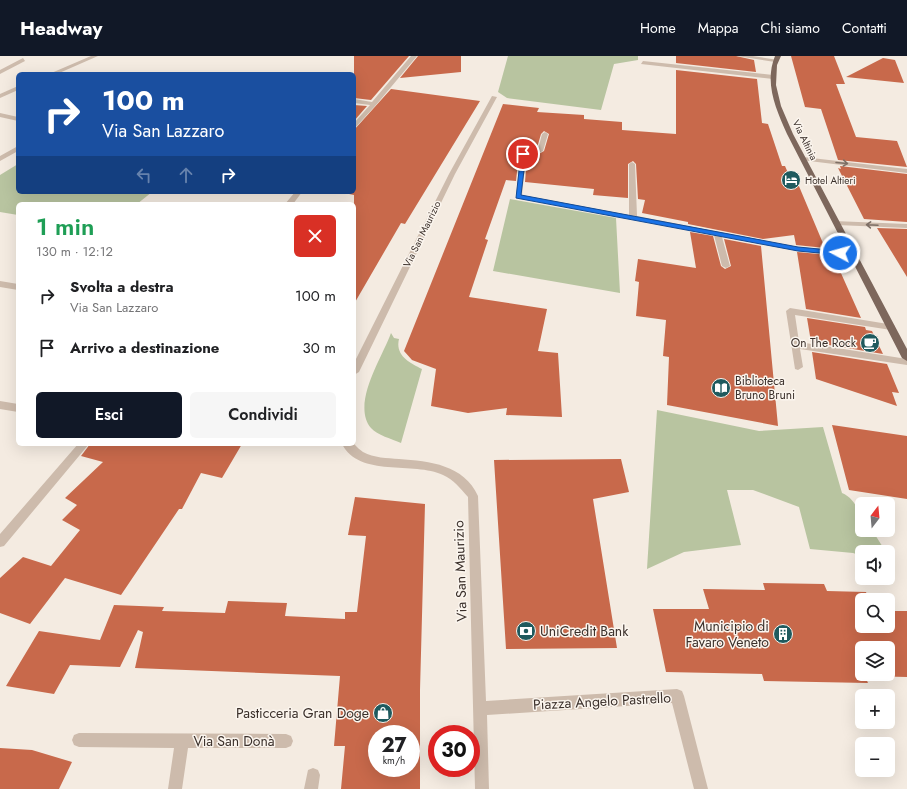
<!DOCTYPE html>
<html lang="it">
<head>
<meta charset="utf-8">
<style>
	body { margin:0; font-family:Jost,sans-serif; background:#f6f6f6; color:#202124; height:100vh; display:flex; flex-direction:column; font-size:15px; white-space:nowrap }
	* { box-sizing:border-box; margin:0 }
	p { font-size:13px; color:#757577 }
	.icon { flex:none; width:22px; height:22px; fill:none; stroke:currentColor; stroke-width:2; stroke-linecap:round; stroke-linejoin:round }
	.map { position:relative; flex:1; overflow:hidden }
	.panel { position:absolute; left:16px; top:146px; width:340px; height:244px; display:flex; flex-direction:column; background:#fff; border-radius:6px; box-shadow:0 4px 16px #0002 }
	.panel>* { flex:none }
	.banner { position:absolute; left:16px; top:16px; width:340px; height:122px; border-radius:6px; box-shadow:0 4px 16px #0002; background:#1a4fa0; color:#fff; overflow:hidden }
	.needle { width:26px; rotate:16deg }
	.controls { position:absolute; left:855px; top:441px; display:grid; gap:8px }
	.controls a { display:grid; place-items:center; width:40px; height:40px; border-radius:6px; background:#fff; box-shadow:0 4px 16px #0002; font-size:20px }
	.speed { position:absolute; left:368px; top:669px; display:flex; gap:8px; font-size:20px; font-weight:700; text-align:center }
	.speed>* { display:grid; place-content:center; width:52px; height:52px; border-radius:50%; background:#fff; box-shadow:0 4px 16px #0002; line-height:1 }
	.speed small { font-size:10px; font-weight:400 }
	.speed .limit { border:6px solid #d22; background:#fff; color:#111 }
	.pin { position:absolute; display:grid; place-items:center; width:34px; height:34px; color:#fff; margin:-17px; border:2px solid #fff; border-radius:50%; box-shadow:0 1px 4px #0007 }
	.me { position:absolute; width:44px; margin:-22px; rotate:276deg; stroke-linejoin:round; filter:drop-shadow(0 0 3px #0008) }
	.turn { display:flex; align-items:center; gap:14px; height:84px; padding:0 20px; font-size:18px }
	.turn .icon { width:52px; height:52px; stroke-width:2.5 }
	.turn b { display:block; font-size:28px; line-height:34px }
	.lanes { display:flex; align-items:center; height:38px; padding:0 20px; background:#0003; justify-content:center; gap:20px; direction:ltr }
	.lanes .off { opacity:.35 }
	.round { display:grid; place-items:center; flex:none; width:42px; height:42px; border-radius:6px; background:#f6f6f6 }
	.summary { display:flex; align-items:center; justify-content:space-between; height:68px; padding:0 20px }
	h1 { font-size:24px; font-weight:600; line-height:30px; color:#1e9e55 }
	.cta { display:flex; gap:8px; margin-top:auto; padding:8px 20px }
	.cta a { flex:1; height:46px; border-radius:6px; background:#111827; color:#fff; font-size:16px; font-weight:600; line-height:46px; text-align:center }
	.cta a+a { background:#f6f6f6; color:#202124 }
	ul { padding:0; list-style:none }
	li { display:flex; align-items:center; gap:12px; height:52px; padding:0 20px }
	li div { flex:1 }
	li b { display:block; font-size:15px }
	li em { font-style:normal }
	header { display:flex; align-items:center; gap:24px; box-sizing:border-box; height:56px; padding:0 20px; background:#111827; color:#fff }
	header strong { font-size:19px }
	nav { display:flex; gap:22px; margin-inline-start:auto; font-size:14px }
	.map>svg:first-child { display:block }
	.green { fill:#b8c4a0 }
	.building { fill:#c8694b; fill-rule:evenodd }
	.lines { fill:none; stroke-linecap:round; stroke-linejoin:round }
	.minor { fill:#cdbbac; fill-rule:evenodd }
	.major { fill:#7d675c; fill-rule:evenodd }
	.oneway { stroke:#7d6f65 }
	.route { fill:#1a73e8; stroke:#114b97 }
	.labels { text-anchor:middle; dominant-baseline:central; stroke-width:3; stroke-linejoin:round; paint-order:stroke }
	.far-street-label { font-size:10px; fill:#3b302b; stroke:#fbf5ee }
	.far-poi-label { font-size:10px; fill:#3b302b; stroke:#fbf5ee; text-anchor:start }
	.poi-label { font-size:12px; fill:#3b302b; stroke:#fbf5ee; text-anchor:end }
	.near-street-label { font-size:14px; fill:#3b302b; stroke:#fbf5ee }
	.near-poi-label { font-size:14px; fill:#3b302b; stroke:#fbf5ee; text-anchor:end }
</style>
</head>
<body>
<header>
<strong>Headway</strong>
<nav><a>Home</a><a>Mappa</a><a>Chi siamo</a><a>Contatti</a></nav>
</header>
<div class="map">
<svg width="907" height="733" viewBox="0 0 907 733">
	<rect width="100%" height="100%" fill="#f4ebe1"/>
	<!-- green -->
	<path class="green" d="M508 0H638V4L614 8 601 54 507 42 498 36Z
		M18 108V136H152L137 148H18V159L0 156V119Z
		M510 143 616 162 620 237 493 215Z
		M391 277 394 282 399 283C395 299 409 307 422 313L401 387C392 383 377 379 371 372 351 348 382 302 391 277Z
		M657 354 759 375 823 371 842 437C856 443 862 459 862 474H872L886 496H862V500L853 497 810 493 799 451 753 434H727L741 489 684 496 647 513Z"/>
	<!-- building -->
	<path class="building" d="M354 0H409L371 44 354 42Z
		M418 0H461V16L400 22Z
		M676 0H736L754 4 756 16 676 7Z
		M791 0H834L845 28H836L856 81 897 85 907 111 838 104 821 53 805 51Z
		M883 2 895 4 904 27 846 21Z
		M676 14 757 23 762 67 768 68 782 110H785L788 117 793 116 825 192 796 189 794 179 763 183 688 168V166L642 157 645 144 638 143 636 108 633 105 628 108V142L593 139 594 133 525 126 527 101 537 99 544 95 549 78 544 75 541 78 537 92 519 97 516 125 506 124 485 183 488 184 469 241 547 253 538 295 558 297 562 361 506 359 507 352 468 357 431 350 436 313 412 304 404 295 503 48 539 52 537 56 584 59V63L622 66V74L676 78Z
		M391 33 480 45 405 168 401 167 354 248V139L339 136H354V74Z
		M354 49 367 50 354 65Z
		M840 110 907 118V166L864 163 838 112 841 113Z
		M877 172 907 173V221Z
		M690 176 713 180 721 210 725 213 731 210 724 183 761 190 778 370 667 349 669 301 663 300 666 264 636 260 639 226 635 225 638 203 696 212Z
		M797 196 829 199 831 205 836 206 861 262 806 253Z
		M807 262 865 271 866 274 872 275 883 298 811 286Z
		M812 296 887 308 899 337 892 336 897 350 816 323Z
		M832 369 907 380V443L849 434Z
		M90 388H242L222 422 201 417 182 453H179L121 539 65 522 30 568 0 557V522L23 501 51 510 80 474 62 464 77 449 65 442 103 406 81 400Z
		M621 403 629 436 593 443 617 592 506 593 494 404Z
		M355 441 425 448 420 634V733H341L345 690H334L340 620 135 612 143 576 138 574 120 611 70 609 54 638 6 630 39 575 100 584 114 549 164 551 162 555 225 557 228 545 287 547 285 560 345 563V556H357L366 480 348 479ZM377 678H411V712H377Z
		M763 527 824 528 827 535 866 536 869 544H862V570H888V555H907V621L865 620 868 627 764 625 762 618 666 616 653 553H709L703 533 765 534ZM862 592H888V618H862Z
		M0 692 32 694 72 706 59 733H0Z"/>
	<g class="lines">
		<!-- minor -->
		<path class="minor" d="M91 0H98L57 18H49Z
			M411 0H417L376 49 354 73V67L370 49 354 47V43L372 46Z
			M737 0H753L778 4 775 6Z
			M23 2 25 5 0 18V14Z
			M643 5 773 19 776 21 773 23 641 8Z
			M18 30V34L0 42V38Z
			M492 40 497 41 455 118 359 316 354 319V307L449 118Z
			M0 57 18 61V65L0 61Z
			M545 76 548 78 543 95 537 98 526 100 522 139 629 159V108L632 106 635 108 637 160 798 191 854 196 858 198 854 200 798 195 722 181 730 210 726 212 722 210 714 179 516 141 520 98 538 93 542 78Z
			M18 90V95L0 105V100Z
			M803 101 907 113V117L801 104V102Z
			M295 136H302L293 148H285Z
			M834 165 907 168V172L837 169H834Z
			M0 225 18 228V234L0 231Z
			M790 252 894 269 895 271 894 273 891 274 795 259 799 286 907 303V309L800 293 803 311 798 314 795 313 786 255Z
			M0 345 18 348V356L0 353Z
			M78 388H89L4 490 0 491V478Z
			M342 388H354C357 391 360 394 363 396 374 402 387 402 399 403 430 405 464 409 478 440L486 645 677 633 682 635 684 640 708 733H694L672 647 487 659 489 733H475L468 441C460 432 454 424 443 419 414 405 359 422 342 388Z
			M79 677 286 678 291 680 293 685 291 690 286 692H188L182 733H168L174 692 79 691 74 689 72 684 74 679Z
			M313 712 318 714 320 719 318 733H304L308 714Z"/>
		<!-- major -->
		<path class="major" d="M775 0H781L777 9 776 29 781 50 793 78 907 293V305L902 302 787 78C776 53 764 27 775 0Z"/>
	</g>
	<!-- one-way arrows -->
	<defs><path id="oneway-shaft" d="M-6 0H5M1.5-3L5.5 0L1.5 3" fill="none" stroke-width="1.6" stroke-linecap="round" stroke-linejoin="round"/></defs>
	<g class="oneway">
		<use href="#oneway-shaft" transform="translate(842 107) rotate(5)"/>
		<use href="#oneway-shaft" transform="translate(872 169) rotate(-177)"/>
	</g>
	<!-- route -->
	<path class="route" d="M521 97 526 98 521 139 798 191 840 195 843 197 840 199 798 195 516 142Z"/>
	<!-- icons -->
	<defs>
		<symbol id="hotel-disc" viewBox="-11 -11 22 22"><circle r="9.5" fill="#1f5a5e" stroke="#fbf5ee"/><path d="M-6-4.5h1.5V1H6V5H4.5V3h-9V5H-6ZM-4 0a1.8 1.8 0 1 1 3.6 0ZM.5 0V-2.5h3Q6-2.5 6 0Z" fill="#fff"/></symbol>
		<symbol id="cafe-disc" viewBox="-11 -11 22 22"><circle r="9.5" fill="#1f5a5e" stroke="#fbf5ee"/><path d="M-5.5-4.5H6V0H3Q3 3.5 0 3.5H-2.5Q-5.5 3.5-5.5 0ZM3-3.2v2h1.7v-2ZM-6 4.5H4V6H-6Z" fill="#fff"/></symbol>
		<symbol id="library-disc" viewBox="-11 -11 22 22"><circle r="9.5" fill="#1f5a5e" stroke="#fbf5ee"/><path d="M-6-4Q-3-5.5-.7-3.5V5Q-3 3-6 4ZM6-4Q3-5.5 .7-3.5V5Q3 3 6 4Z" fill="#fff"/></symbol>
		<symbol id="bank-disc" viewBox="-11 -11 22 22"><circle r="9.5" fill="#1f5a5e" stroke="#fbf5ee"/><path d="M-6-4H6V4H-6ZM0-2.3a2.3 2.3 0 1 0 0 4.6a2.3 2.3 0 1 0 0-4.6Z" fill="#fff"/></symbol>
		<symbol id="building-disc" viewBox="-11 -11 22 22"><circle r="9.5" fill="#1f5a5e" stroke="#fbf5ee"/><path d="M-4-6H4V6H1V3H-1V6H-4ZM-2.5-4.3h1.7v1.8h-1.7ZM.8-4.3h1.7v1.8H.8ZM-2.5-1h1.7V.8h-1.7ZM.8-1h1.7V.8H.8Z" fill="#fff"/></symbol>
		<symbol id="shop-disc" viewBox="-11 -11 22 22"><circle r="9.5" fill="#1f5a5e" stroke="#fbf5ee"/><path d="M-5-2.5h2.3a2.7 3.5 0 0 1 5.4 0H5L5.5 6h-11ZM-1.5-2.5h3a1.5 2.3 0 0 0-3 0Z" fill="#fff"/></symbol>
	</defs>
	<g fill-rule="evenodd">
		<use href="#hotel-disc" x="780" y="113" width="22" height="22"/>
		<use href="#cafe-disc" x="859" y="276" width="22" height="22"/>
		<use href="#library-disc" x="710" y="321" width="22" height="22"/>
		<use href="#bank-disc" x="515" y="564" width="22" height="22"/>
		<use href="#building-disc" x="772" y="567" width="22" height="22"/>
		<use href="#shop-disc" x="372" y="646" width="22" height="22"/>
	</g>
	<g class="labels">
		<!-- far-street labels -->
		<g class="far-street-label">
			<text transform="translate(805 84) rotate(64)">Via Altinia</text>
			<text transform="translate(422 178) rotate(-64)">Via San Maurizio</text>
		</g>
		<!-- far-poi labels -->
		<g class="far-poi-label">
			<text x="805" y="124">Hotel Altieri</text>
		</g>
		<!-- poi labels -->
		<g class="poi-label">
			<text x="856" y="287">On The Rock</text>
			<text x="735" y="325" text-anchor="start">Biblioteca<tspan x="735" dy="14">Bruno Bruni</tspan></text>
		</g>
		<!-- near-street labels -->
		<g class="near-street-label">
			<text transform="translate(460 515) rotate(-92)">Via San Maurizio</text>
			<text transform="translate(602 645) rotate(-3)">Piazza Angelo Pastrello</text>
			<text x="234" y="685">Via San Donà</text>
		</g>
		<!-- near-poi labels -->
		<g class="near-poi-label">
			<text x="769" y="570">Municipio di<tspan x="769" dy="16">Favaro Veneto</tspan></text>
			<text x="540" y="575" text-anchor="start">UniCredit Bank</text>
			<text x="369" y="657">Pasticceria Gran Doge</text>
		</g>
	</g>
</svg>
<div class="controls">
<a><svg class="needle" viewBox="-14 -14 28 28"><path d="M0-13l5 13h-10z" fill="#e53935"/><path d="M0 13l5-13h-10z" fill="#757577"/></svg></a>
<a><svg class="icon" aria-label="sound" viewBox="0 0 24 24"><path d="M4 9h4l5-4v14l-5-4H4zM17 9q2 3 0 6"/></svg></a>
<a><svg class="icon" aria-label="search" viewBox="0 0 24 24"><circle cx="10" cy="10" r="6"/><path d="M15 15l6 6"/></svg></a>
<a><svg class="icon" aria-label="layers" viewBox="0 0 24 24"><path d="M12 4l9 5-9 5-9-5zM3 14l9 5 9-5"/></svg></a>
<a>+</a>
<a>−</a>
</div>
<div class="speed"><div>27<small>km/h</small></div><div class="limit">30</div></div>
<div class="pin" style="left:523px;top:98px;background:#d93025"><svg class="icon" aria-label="arrive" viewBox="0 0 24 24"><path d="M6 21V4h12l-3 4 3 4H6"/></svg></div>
<svg class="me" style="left:840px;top:197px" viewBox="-20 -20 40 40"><circle r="17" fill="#1a73e8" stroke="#fff" stroke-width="3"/><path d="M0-11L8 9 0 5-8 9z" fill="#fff"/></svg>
<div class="banner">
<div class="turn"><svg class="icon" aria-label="right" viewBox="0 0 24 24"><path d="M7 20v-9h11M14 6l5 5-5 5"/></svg><div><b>100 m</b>Via San Lazzaro</div></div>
<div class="lanes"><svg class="icon off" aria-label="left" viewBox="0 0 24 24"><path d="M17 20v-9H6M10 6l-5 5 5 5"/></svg><svg class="icon off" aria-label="ahead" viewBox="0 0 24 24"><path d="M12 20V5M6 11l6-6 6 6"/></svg><svg class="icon" aria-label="right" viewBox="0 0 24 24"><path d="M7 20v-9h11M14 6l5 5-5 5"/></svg></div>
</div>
<section class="panel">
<div class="summary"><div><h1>1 min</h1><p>130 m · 12:12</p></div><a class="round" style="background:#d93025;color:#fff"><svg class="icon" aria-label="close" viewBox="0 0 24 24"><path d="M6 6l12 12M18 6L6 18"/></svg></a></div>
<ul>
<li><svg class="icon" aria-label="right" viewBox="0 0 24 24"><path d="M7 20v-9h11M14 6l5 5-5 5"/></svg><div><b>Svolta a destra</b><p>Via San Lazzaro</p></div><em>100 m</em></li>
<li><svg class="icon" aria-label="arrive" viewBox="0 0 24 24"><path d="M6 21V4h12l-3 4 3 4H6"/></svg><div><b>Arrivo a destinazione</b></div><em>30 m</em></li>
</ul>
<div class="cta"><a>Esci</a><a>Condividi</a></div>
</section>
</div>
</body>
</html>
